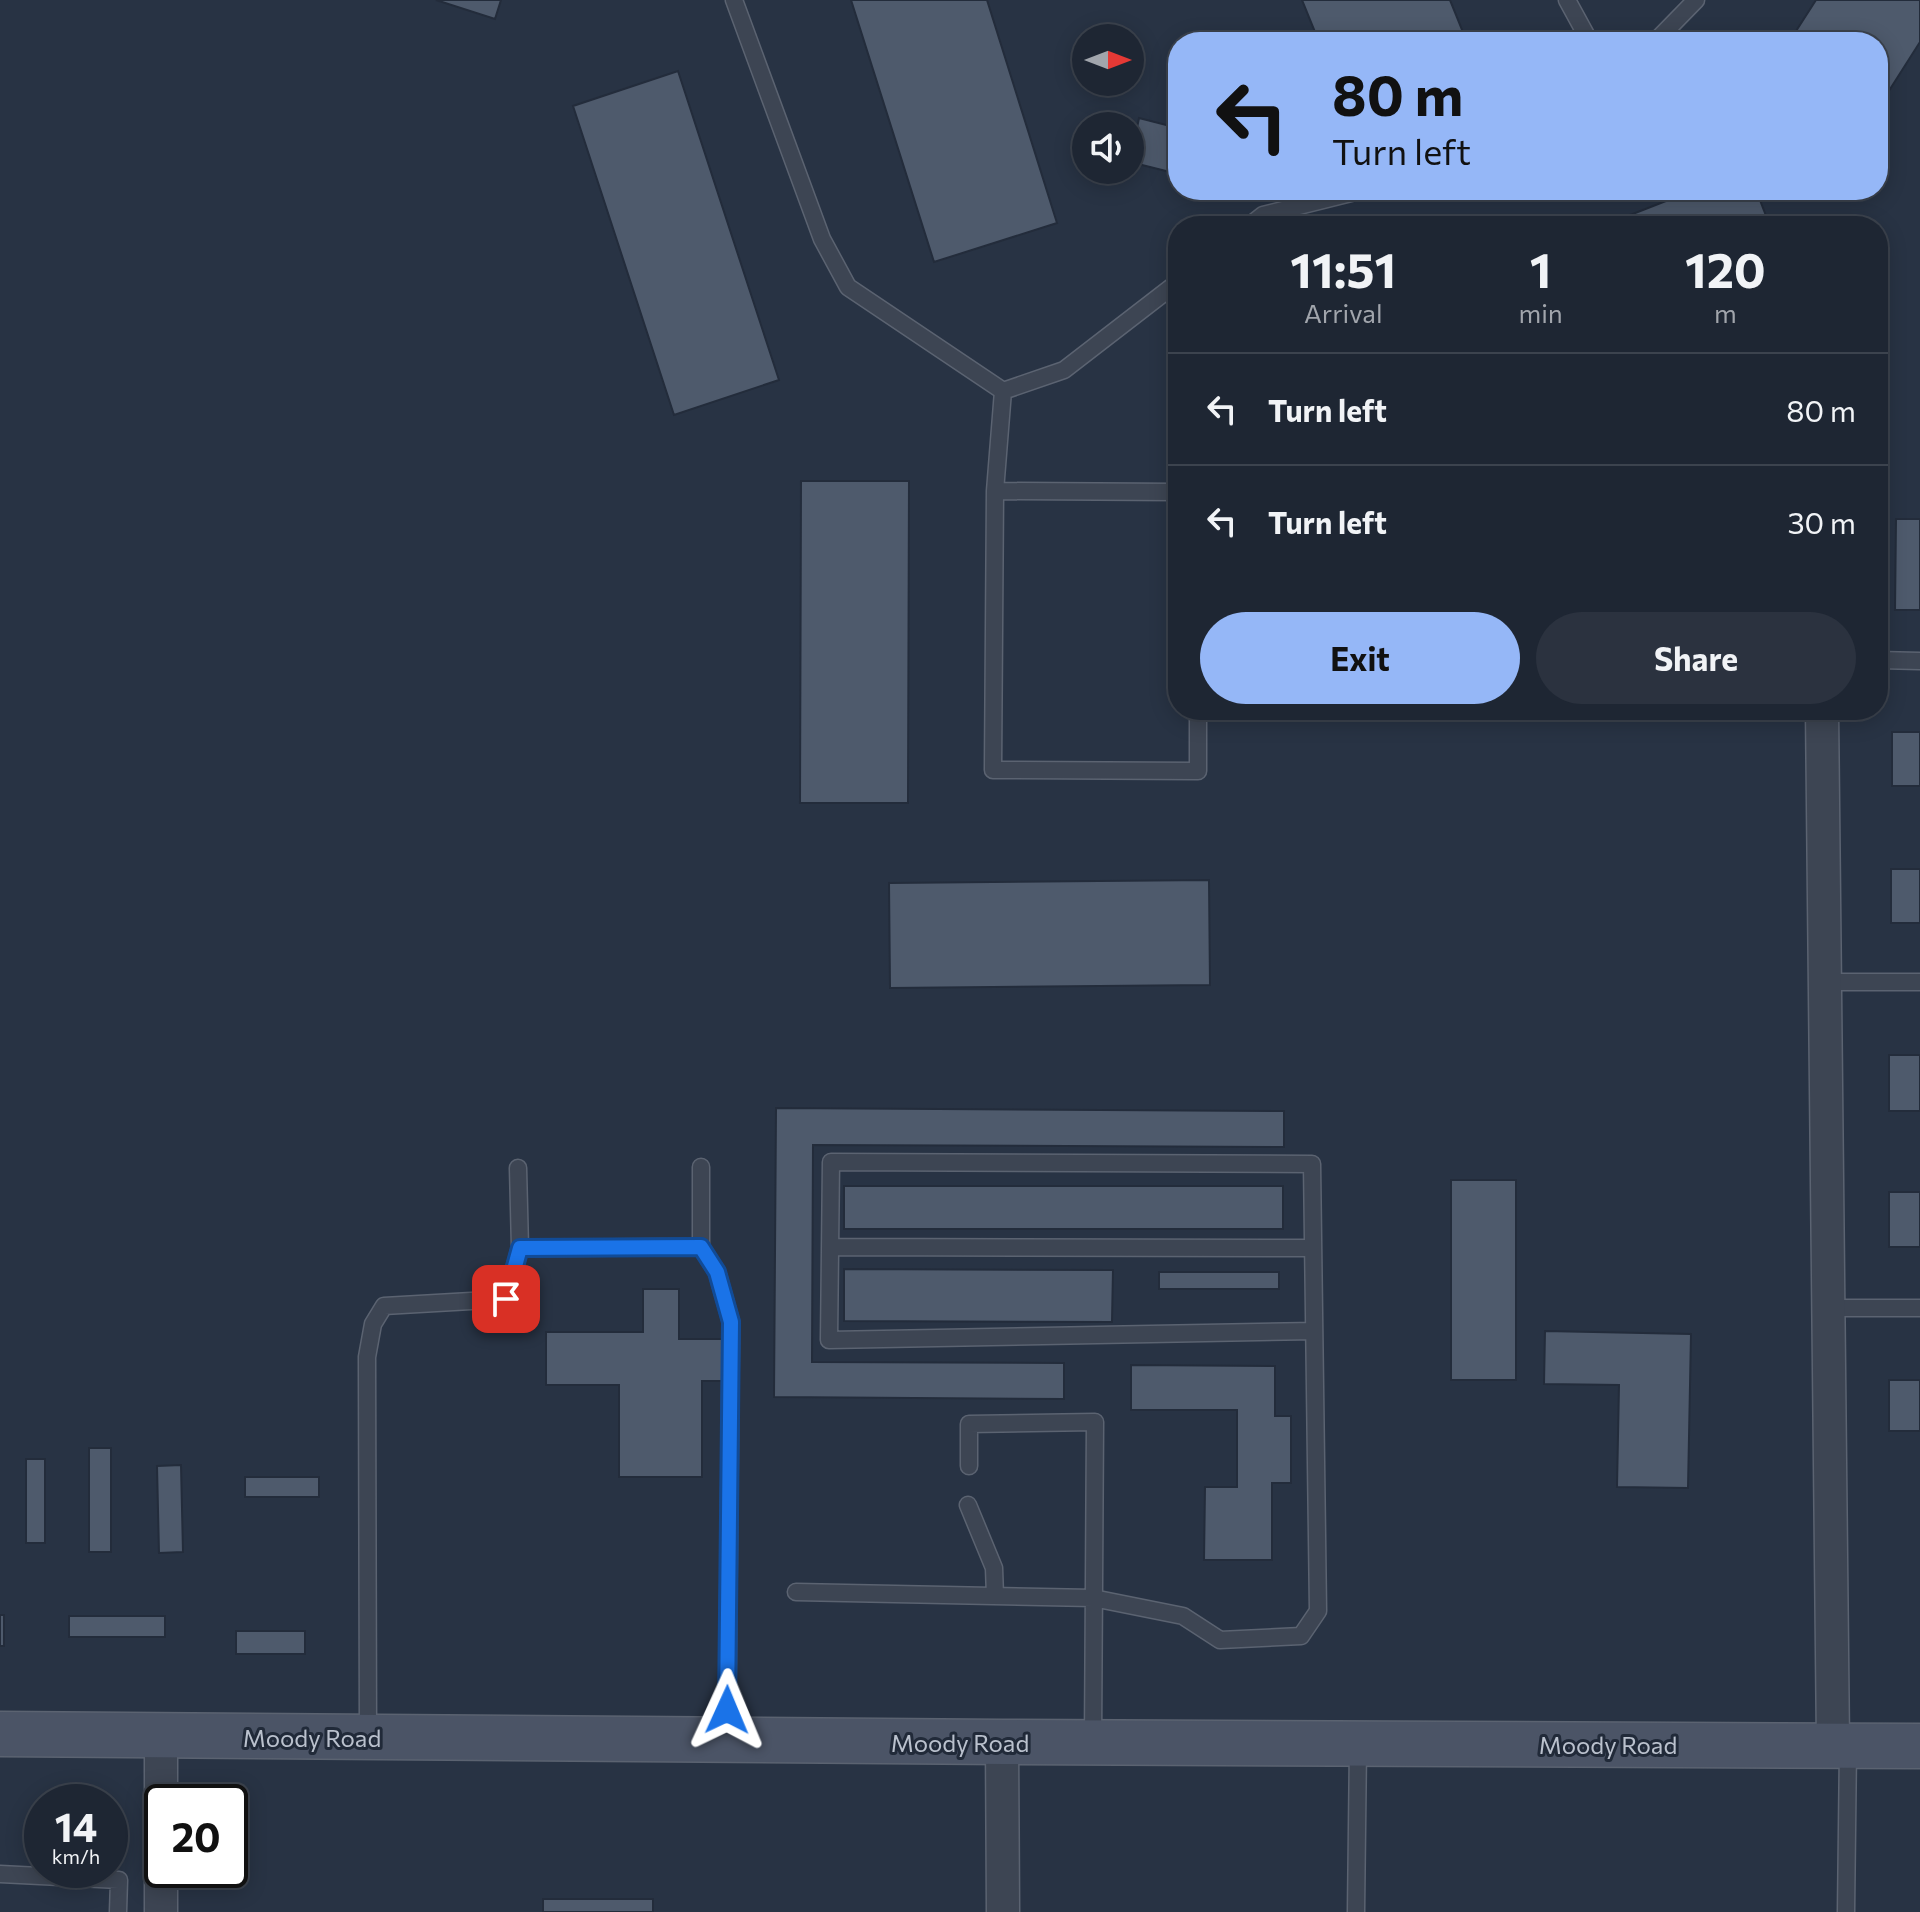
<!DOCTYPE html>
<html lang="en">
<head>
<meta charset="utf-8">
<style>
	body { margin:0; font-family:Commissioner,sans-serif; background:#2b323f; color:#f1f3f6; height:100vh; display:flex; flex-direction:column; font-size:30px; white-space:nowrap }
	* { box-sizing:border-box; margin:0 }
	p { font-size:26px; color:#a1a5ac }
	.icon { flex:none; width:44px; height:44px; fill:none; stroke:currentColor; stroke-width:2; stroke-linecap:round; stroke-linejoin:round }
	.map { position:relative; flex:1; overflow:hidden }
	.sheet { position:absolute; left:1168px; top:216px; width:720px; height:504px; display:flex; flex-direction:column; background:#1e2633; border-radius:32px; box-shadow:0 4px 20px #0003,0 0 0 2px #3c434e }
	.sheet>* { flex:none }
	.guide { position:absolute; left:1168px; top:32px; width:720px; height:168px; border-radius:32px; box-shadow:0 4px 20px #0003,0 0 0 2px #3c434e; background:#95b7f7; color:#111; overflow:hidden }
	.needle { width:52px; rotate:90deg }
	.tools { position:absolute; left:1072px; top:24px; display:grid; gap:16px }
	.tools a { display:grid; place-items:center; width:72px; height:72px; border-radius:50%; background:#1e2633; box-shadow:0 4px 20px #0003,0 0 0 2px #3c434e; font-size:40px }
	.speed { position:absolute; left:24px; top:1784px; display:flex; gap:16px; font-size:40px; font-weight:700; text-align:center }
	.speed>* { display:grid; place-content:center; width:104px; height:104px; border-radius:50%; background:#1e2633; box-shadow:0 4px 20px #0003,0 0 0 2px #3c434e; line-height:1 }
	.speed small { font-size:20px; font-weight:400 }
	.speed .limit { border:4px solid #111; border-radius:12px; background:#fff; color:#111 }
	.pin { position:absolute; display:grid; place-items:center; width:68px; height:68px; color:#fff; margin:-34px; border-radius:16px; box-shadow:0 4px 12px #0006 }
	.me { position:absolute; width:88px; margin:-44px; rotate:1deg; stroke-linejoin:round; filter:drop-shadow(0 0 6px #0008) }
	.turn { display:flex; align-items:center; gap:28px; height:168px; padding:0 32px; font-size:36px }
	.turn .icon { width:104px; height:104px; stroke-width:2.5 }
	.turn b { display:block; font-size:56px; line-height:68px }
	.eta { display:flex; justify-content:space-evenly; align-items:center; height:136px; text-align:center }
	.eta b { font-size:48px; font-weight:700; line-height:56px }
	.action { display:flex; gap:16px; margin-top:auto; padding:16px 32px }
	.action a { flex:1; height:92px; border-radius:48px; background:#95b7f7; color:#111; font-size:32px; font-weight:700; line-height:92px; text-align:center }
	.action a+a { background:#2b323f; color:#f1f3f6 }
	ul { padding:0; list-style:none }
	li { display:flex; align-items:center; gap:24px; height:112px; padding:0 32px; border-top:2px solid #3c434e }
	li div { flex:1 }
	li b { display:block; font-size:30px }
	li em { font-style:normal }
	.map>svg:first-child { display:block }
	.building { fill:#4e5a6c; stroke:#232c3b; stroke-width:2 }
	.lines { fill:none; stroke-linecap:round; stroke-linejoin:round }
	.service-casing { stroke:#5b6371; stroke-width:19 }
	.minor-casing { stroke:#5b6371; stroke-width:35 }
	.secondary-casing { stroke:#5b6371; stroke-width:47 }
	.service { stroke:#3d4553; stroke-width:16 }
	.minor { stroke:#3d4553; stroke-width:32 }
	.secondary { stroke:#4b5466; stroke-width:44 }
	.route-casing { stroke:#114b97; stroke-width:20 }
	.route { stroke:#1a73e8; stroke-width:14 }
	.labels { text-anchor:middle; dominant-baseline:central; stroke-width:6; stroke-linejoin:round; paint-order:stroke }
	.street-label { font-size:24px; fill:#bac1cd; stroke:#212a39 }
</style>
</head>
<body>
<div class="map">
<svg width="1920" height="1912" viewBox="0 0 1920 1912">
	<rect width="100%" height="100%" fill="#283344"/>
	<!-- building -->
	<path class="building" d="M436 0H501L495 19Z
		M851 0H987L1057 223 934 262Z
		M1302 0H1450L1467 42H1319Z
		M1816 0H1920V42L1878 108V42H1789Z
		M678 71 779 380 674 415 573 106Z
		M1139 118 1178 128V156L1174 173 1130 162Z
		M1694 190H1756L1770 226H1602Z
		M801 481H909L908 803H800Z
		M1896 519H1920V610H1895Z
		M1892 732H1920V786H1892Z
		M1891 869H1920V923H1891Z
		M1209 880 1210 985 890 988 889 883Z
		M1889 1055H1920V1111H1889Z
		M776 1108 1284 1111V1147L813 1145 812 1362 1064 1363V1399L774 1397Z
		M1451 1180H1516V1380H1451Z
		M844 1186H1283V1229H844Z
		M1889 1192H1920V1247H1889Z
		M844 1269 1113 1270 1112 1322 844 1321Z
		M1159 1272H1279V1289H1159Z
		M643 1289H679V1339H729L728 1381H702V1477H619V1385H546V1332H643Z
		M1545 1331 1691 1334 1688 1488 1617 1487 1619 1385 1544 1384Z
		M1131 1365 1275 1366V1416H1291V1483H1272V1560H1204L1205 1487H1237V1410H1131Z
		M1889 1380H1920V1431H1889Z
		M89 1448H111V1552H89Z
		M26 1459H45V1543H26Z
		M181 1465 183 1552 159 1553 157 1466Z
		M245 1477H319V1497H245Z
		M0 1615H4V1646H0Z
		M69 1616H165V1637H69Z
		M236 1631H305V1654H236Z
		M543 1899H653V1912H543Z"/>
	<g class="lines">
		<defs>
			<path id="service" d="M734 0 822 239 848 287 1003 391 1064 370 1178 282
				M1567 0 1590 42
				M1655 42 1696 0
				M1249 226 1263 215 1363 190
				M995 491 1003 391
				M1178 492 995 491 993 770 1198 771V710
				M1878 660 1920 661
				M1825 982H1920
				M701 1167V1247L717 1272 731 1322 727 1738
				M830 1247 1313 1248
				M520 1248 701 1247
				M1829 1308H1920
				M969 1466V1424L1095 1422 1093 1741
				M968 1505 994 1568 995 1596
				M796 1592 1093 1598 1183 1616 1220 1640 1301 1636 1318 1611 1312 1164 831 1162 829 1340 1314 1331
				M368 1736 367 1357 373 1324 384 1306 506 1299 520 1248 518 1168
				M0 1874 119 1880 118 1912
				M1356 1912 1358 1746
				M1846 1912 1848 1747"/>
			<path id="minor" d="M1822 710 1833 1745
				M161 1736V1912
				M1002 1742 1003 1912"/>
			<path id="secondary" d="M0 1734 1002 1742 1920 1746"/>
		</defs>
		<!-- service casing -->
		<use href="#service" class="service-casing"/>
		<!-- minor casing -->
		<use href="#minor" class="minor-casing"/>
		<!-- secondary casing -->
		<use href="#secondary" class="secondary-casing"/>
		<!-- service -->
		<use href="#service" class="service"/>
		<!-- minor -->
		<use href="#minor" class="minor"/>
		<!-- secondary -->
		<use href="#secondary" class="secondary"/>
	</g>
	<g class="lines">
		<defs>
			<path id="route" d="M506 1299 520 1248 701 1247 717 1272 731 1322 727 1710"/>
		</defs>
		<!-- route casing -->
		<use href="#route" class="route-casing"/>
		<!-- route -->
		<use href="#route" class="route"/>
	</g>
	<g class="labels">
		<!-- street labels -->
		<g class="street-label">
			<text x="312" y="1737">Moody Road</text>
			<text x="960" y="1742">Moody Road</text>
			<text x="1608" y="1744">Moody Road</text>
		</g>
	</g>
</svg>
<div class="tools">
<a><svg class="needle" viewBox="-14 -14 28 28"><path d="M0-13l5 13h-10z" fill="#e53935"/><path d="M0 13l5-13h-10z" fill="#a1a5ac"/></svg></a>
<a><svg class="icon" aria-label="sound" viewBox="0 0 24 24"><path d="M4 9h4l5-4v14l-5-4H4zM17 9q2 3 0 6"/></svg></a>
</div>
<div class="speed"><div>14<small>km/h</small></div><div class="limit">20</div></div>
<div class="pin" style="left:506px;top:1299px;background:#d93025"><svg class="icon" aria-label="arrive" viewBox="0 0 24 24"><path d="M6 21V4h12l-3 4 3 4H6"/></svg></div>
<svg class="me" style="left:727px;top:1710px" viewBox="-20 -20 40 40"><path d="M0-17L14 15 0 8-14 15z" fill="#1a73e8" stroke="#fff" stroke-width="4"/></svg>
<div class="guide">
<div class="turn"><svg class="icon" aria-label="left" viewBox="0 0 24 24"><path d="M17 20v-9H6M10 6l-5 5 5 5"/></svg><div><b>80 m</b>Turn left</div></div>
</div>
<section class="sheet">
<div class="eta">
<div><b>11:51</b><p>Arrival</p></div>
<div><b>1</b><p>min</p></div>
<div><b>120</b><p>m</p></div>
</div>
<ul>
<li><svg class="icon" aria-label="left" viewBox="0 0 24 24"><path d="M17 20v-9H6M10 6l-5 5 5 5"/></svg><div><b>Turn left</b></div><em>80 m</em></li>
<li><svg class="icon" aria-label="left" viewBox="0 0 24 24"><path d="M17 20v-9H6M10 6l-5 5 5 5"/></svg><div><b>Turn left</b></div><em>30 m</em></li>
</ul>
<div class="action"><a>Exit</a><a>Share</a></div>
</section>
</div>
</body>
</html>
